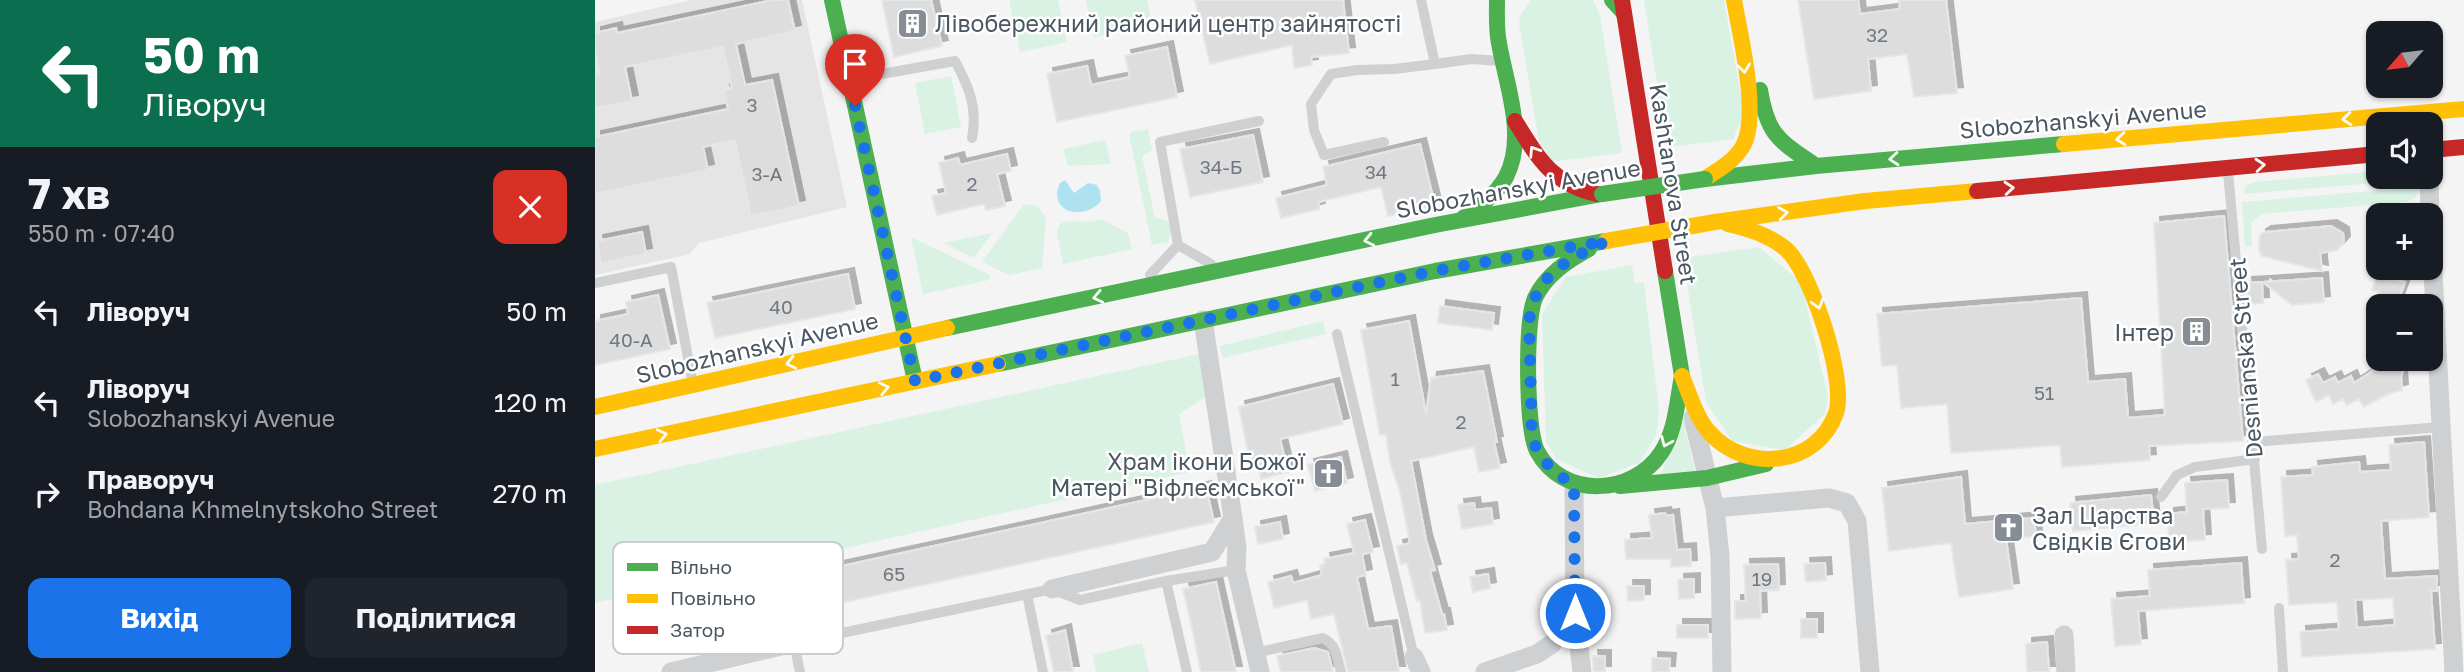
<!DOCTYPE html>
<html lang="uk">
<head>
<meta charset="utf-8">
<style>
	body { margin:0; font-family:"Golos Text",sans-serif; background:#20242c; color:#f1f3f6; height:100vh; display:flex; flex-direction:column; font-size:26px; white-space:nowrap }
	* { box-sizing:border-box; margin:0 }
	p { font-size:23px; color:#9ea1a6 }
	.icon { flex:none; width:38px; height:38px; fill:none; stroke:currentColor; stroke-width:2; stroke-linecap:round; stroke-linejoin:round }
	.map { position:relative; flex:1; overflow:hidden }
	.drawer { display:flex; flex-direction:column; background:#171b24; width:595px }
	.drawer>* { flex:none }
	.banner { background:#0b6e4f; color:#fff; overflow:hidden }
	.needle { width:46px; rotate:242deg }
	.fabs { position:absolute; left:1771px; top:21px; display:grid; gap:14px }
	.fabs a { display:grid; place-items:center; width:77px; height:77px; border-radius:14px; background:#171b24; box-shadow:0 2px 5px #0004; font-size:35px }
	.pin { position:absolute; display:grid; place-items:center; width:60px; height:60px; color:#fff; margin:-72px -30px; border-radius:50% 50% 50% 0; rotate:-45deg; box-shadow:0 0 7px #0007 }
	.pin .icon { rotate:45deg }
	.me { position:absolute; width:77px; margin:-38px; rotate:0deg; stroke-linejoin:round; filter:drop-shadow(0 0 5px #0008) }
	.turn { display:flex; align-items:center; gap:24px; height:147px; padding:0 28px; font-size:32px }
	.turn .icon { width:91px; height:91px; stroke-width:2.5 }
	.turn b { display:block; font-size:49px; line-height:60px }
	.round { display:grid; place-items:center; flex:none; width:74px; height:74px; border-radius:14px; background:#20242c }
	.head { display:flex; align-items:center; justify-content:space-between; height:119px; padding:0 28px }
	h1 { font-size:42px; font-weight:700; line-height:52px }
	.cta { display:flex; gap:14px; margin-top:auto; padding:14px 28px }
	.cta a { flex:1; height:80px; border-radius:14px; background:#1a73e8; color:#fff; font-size:28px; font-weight:700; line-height:80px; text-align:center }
	.cta a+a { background:#20242c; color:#f1f3f6 }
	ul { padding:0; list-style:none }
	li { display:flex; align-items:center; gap:21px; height:91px; padding:0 28px }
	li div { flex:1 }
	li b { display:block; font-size:26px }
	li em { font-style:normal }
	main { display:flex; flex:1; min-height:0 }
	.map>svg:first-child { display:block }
	.education { fill:#e6e5e6 }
	.green { fill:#d9f2e3 }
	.water { fill:#aee2f0 }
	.building { fill:#ddddde; stroke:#e5e6e7; stroke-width:2; fill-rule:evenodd; filter:url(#shadow) }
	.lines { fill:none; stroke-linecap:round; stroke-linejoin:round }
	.lane { stroke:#ced0d2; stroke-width:10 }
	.street { stroke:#ced0d2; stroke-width:19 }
	.fast { stroke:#4caf50; stroke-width:16 }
	.slow { stroke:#ffc107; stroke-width:16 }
	.jam { stroke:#c62828; stroke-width:16 }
	.fast-bridge { stroke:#4caf50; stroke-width:16 }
	.slow-bridge { stroke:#ffc107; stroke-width:16 }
	.oneway { stroke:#f6fbf6 }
	.route { stroke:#1a73e8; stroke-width:12; stroke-dasharray:0 21.6 }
	.labels { text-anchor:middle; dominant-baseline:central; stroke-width:5; stroke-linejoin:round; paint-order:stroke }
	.number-label { font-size:19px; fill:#707881 }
	.poi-label { font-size:23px; fill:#4a5661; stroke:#fff; text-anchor:start }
	.street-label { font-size:23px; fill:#4a5661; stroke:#fff }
	.key { fill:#fff; stroke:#c9ccd0; stroke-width:2 }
	.key-label { font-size:19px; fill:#4a5661 }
</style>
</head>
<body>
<main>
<section class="drawer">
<div class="banner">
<div class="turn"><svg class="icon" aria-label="left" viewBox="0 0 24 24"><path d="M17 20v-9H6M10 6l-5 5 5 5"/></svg><div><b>50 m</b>Ліворуч</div></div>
</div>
<div class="head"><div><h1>7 хв</h1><p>550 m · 07:40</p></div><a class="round" style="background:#d93025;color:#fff"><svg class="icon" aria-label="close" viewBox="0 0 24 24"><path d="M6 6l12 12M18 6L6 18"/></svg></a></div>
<ul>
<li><svg class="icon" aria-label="left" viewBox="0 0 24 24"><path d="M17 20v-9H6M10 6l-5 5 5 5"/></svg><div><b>Ліворуч</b></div><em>50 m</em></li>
<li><svg class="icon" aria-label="left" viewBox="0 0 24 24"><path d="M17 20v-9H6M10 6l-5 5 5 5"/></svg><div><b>Ліворуч</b><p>Slobozhanskyi Avenue</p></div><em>120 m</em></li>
<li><svg class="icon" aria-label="right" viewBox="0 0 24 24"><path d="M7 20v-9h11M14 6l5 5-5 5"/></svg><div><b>Праворуч</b><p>Bohdana Khmelnytskoho Street</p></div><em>270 m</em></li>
</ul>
<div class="cta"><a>Вихід</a><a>Поділитися</a></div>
</section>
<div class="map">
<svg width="1869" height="672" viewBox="0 0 1869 672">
	<defs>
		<filter id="shadow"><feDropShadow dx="6" dy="-6" stdDeviation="0" flood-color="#0004"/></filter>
	</defs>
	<rect width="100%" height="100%" fill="#f4f4f4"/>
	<!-- education -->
	<path class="education" d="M96 0H207L252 207 104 243 95 254 0 275V22Z"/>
	<!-- green -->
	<path class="green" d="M414 0H463L472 42 425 52Z
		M491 0H552L557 24 499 37Z
		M936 0H998L1005 16 1027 153 956 162 944 140 924 24 925 16Z
		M1049 0H1129L1149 114 1138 139 1076 147 1073 126H1069Z
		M356 76 366 127 330 134 320 83Z
		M553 129 557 150 547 156 560 218 572 220 577 229 573 242 557 245 534 135 536 132Z
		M510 140 516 164 473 166 468 149Z
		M1783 171V177H1826L1827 179 1648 194 1651 186 1659 182Z
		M1826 187 1821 197 1812 202 1667 214 1656 223 1657 246 1650 247 1647 202Z
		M429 204 442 206 451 217 447 268 414 275 387 262Z
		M506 219 533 233 537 249 468 264 462 233 465 224C477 218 491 225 506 219Z
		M397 233 379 258 348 243Z
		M316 237 395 275 394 280 328 294Z
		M1164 247 1206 282 1233 397 1230 414 1190 450 1137 441 1111 402 1088 258Z
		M1037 265 1040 283H1049L1064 410 1061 436 1044 463 1003 478 961 459 951 441 947 314 971 277Z
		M728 321 731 334 628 358 625 346Z
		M604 354 611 397 584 414 595 472 0 603V485Z
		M1088 420 1100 472 1065 476Z
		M547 643 554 672H501L498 655Z"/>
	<!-- water -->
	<path class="water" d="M470 180 479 193 493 183 502 185 505 191 506 201C488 222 452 212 465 183Z"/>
	<!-- building -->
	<path class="building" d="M177 0H193L200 31 141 44 150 85 177 80 204 206 156 216 140 140 108 147 113 170 0 194V137L133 109 129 90 137 88 128 47 30 67 37 101 0 108V76L5 75 0 52V33L21 28 22 33Z
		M287 0H336L347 46 299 57Z
		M600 0H748L754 53 716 57 717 65 699 68 697 45 615 64Z
		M1203 0H1263L1265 14 1305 9 1304 0H1351L1362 93 1319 97 1312 54 1273 59 1276 91 1219 99Z
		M572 47 582 97 462 122 452 74 492 66 496 85 535 77 530 56Z
		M658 135 668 182 595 197 585 149Z
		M825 144 840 205 793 216 786 187 723 202 724 209 686 218 681 198 732 185 728 167Z
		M412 154 416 171 402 174 410 206 391 210 389 204 342 215 337 196 351 193 344 163 363 158 365 165Z
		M1629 216 1648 441 1554 446 1555 460 1467 467 1465 445 1356 453 1352 404 1306 408 1302 365 1287 366 1282 314 1486 298 1493 382 1530 379 1533 418 1570 415 1559 223Z
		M1736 226 1748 233 1749 242 1742 250 1725 253 1727 271 1667 256 1664 250 1665 235 1670 232Z
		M47 232 51 254 6 263 2 241Z
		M1785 268H1806L1802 280 1810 282 1801 306H1779L1784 292 1777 290Z
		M253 274 260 309 120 338 112 303Z
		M1727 278 1729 302 1697 305 1668 282Z
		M1667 282 1668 303 1652 304 1651 283Z
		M63 295 75 349 0 365V321L33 314 31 302Z
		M845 306 899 313 897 330 843 323Z
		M814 321 831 414 836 378 888 371 902 442H899L905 468 884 472 879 447 816 461 831 540 840 570 835 571 847 614H849L852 630 830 633 825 600 822 601 812 563 806 564 802 546 815 543 805 492 795 462 791 434 785 435 766 330Z
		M1785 359H1813L1806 376 1807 390 1793 394 1769 407 1764 399 1752 405 1748 399 1738 404 1734 395 1721 402 1711 380 1723 374 1728 383 1740 377 1743 383 1756 376 1759 383 1776 372Z
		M738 384 748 424 685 439 693 472 666 479 663 466 656 468 644 407Z
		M1829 442 1834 517 1786 521 1790 579 1842 576V591H1836L1840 649 1707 657 1705 632 1744 629 1742 602 1694 605 1691 560 1704 559 1702 535 1690 536 1686 477 1718 475 1717 467 1764 462 1765 472 1796 470 1794 445ZM1798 598 1800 625 1762 628 1760 600Z
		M746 457 752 483 720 491 713 465Z
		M1366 477 1370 524 1439 518 1441 536 1411 539 1418 589 1364 597 1356 543 1294 551 1287 488Z
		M1632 480 1634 508 1608 509 1610 540 1574 542 1573 514 1592 512 1590 483Z
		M611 487 619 522 33 649 25 614Z
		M1556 495 1559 523 1478 531 1475 503Z
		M879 503 880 510 896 508 898 524 867 529 863 505Z
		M1070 513 1071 516 1078 515 1082 550 1095 549 1096 566 1076 567V559H1031L1030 540 1057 538 1054 515Z
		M770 520 778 552 767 554 771 575 762 577 773 629 796 626 804 672H753L739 614 716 619 712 600 679 608 673 582 696 576 698 583 727 575 725 565 730 564 729 559 759 553 752 524Z
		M685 522 688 539 663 544 660 527Z
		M1230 563 1231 580 1211 582 1209 564Z
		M1646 563 1649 603 1543 611 1546 644 1520 646 1516 599 1555 596 1553 570Z
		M1183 564 1184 590 1165 591 1166 618 1140 619V601H1151L1149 565Z
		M893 574 895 588 878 592 875 577Z
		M1099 579V598L1084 599 1083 580Z
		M621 582 641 672H606L596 623 588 589Z
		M1032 586H1049V600L1033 601Z
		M1206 619H1222V638H1206Z
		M1082 625H1113V638H1082Z
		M470 630 478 672H459L451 636Z
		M1452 642 1454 672H1432L1431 644Z
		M719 648 733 652 738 672H686L682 656Z
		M997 656H1010V672H999Z
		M1057 658 1075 659 1074 672H1057Z"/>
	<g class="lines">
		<!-- lane -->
		<path class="lane" d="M826 0 840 64 877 59 904 61
			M258 79 360 61C374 87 383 108 377 138
			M789 142 729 155 719 130 716 104 736 74 762 70 799 69 840 64
			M1633 172 1667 549
			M583 245 565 142 664 121
			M583 245 616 264
			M555 275 583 245
			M0 283 76 267 97 379
			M742 334 819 657
			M1658 442 1846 427
			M1566 497 1582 475 1600 467 1660 459
			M571 581 592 672
			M432 594 448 672
			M1684 608 1688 672
			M660 653 728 638C742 645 742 658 746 672
			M205 672 199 643 457 589 485 600 571 581 641 570"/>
		<!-- street -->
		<path class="street" d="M1834 177 1835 215
			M1836 234 1859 672
			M608 320 638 518 642 548 641 570 665 672
			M1098 418 1120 508 1125 556 1127 672
			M979 485 980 613 987 672
			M1120 508 1234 498 1252 503 1262 521 1275 672
			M457 589 617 552 638 518
			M1469 635 1471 672
			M819 657 826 672
			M76 672 199 643
			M890 672 942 654 957 644 980 613"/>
		<!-- fast -->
		<path class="fast" d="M237 0 320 381
			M1017 0 1029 13
			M1165 90C1173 137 1184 140 1221 166
			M1110 179 1221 166 1469 144
			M868 218C884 207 901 195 911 177 932 136 911 85 904 43 901 29 902 15 902 0
			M994 249C972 261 951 275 940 298 930 321 931 429 942 451 968 500 1038 495 1066 453 1081 431 1082 401 1087 376
			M1070 271 1087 376
			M352 328 840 225 1007 194
			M403 364 840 271 1011 241
			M1025 486 1112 478 1171 464"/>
		<!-- slow -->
		<path class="slow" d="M1469 144 1869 109
			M1111 178C1125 169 1139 161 1148 146 1165 115 1145 35 1139 0
			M1120 222 1270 201 1382 191
			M1087 376C1095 395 1101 418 1115 433 1151 473 1222 467 1241 413 1252 381 1216 271 1191 249 1174 235 1154 229 1133 224
			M0 407 352 328
			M0 449 403 364"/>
		<!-- jam -->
		<path class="jam" d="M1027 0 1070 271
			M920 121C943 158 957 184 1002 194
			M1836 150 1869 147
			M1382 191 1783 154"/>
		<!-- fast-bridge -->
		<path class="fast-bridge" d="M1007 194 1110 179"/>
		<!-- slow-bridge -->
		<path class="slow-bridge" d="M1011 241 1120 222"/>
	</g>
	<!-- one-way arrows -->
	<defs><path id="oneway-chevron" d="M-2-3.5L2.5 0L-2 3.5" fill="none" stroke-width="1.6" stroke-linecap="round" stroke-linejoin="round" transform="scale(1.75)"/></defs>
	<g class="oneway">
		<use href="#oneway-chevron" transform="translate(1149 68) rotate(82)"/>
		<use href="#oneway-chevron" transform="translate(1752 119) rotate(175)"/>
		<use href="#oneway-chevron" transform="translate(1526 139) rotate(175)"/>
		<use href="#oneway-chevron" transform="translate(939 151) rotate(-123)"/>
		<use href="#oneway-chevron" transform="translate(1299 159) rotate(175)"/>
		<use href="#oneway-chevron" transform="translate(1665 165) rotate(-5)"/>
		<use href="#oneway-chevron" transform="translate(1414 188) rotate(-5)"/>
		<use href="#oneway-chevron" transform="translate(1188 213) rotate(-8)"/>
		<use href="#oneway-chevron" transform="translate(774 240) rotate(167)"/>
		<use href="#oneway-chevron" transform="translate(503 297) rotate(168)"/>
		<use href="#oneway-chevron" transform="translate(1223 304) rotate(74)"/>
		<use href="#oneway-chevron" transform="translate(196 363) rotate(167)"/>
		<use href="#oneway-chevron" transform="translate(289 388) rotate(-12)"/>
		<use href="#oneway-chevron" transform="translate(67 435) rotate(-12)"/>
		<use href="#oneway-chevron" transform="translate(1071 442) rotate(113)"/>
	</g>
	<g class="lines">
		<!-- route -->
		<path class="route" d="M260 106 320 381 839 271 1012 241C972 260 940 274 934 322L937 438C945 460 959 473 979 485L980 613"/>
	</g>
	<!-- icons -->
	<defs>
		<symbol id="building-square" viewBox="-11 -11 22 22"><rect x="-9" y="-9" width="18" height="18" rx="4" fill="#868d94" stroke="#fff"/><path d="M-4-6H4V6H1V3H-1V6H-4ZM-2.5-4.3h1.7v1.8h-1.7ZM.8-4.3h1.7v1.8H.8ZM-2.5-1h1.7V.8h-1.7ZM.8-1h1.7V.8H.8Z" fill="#fff"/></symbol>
		<symbol id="church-square" viewBox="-11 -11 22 22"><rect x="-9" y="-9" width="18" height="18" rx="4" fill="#868d94" stroke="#fff"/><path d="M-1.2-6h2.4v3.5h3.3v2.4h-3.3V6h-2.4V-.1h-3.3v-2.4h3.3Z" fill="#fff"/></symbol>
	</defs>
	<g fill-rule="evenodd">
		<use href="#building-square" x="300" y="6" width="35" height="35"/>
		<use href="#building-square" x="1584" y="314" width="35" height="35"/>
		<use href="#church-square" x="716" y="456" width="35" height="35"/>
		<use href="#church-square" x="1396" y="510" width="35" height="35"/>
	</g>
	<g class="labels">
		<!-- number labels -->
		<g class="number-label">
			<text x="1282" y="34">32</text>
			<text x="157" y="104">3</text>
			<text x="626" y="166">34-Б</text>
			<text x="781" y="171">34</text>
			<text x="172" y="173">3-А</text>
			<text x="377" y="183">2</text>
			<text x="186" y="306">40</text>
			<text x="36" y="339">40-А</text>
			<text x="800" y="378">1</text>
			<text x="1449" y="392">51</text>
			<text x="866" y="421">2</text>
			<text x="1740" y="559">2</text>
			<text x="299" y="573">65</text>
			<text x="1167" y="578">19</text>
		</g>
		<!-- poi labels -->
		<g class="poi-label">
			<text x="340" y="23">Лівобережний районий центр зайнятості</text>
			<text x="1579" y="332" text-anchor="end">Інтер</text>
			<text x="710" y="461" text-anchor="end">Храм ікони Божої<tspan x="710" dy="26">Матері "Віфлеємської"</tspan></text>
			<text x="1437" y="515">Зал Царства<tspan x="1437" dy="26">Свідків Єгови</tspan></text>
		</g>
		<!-- street labels -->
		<g class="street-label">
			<text transform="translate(1488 119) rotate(-5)">Slobozhanskyi Avenue</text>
			<text transform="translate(1079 184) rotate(81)">Kashtanova Street</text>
			<text transform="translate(923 188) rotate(-10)">Slobozhanskyi Avenue</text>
			<text transform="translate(162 347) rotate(-13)">Slobozhanskyi Avenue</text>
			<text transform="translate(1650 358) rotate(-95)">Desnianska Street</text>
		</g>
	</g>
	<!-- legend -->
	<rect x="18" y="542" width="230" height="112" rx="10" class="key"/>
	<rect x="32" y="563" width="31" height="8" fill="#4caf50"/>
	<rect x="32" y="594" width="31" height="9" fill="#ffc107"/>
	<rect x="32" y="626" width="31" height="8" fill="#c62828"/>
	<g class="key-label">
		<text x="75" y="574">Вільно</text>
		<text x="75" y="605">Повільно</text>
		<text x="75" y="637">Затор</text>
	</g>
</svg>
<div class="fabs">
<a><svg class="needle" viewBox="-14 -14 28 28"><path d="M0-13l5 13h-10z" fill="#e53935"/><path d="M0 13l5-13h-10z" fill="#9ea1a6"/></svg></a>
<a><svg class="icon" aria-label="sound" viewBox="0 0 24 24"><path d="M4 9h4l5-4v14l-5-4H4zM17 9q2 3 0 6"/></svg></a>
<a>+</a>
<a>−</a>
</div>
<div class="pin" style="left:260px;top:106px;background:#d93025"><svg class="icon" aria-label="arrive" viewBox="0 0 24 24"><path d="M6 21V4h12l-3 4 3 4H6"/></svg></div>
<svg class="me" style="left:980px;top:613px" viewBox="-20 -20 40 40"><circle r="17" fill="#1a73e8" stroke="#fff" stroke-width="3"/><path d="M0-11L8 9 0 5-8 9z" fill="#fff"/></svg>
</div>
</main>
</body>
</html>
